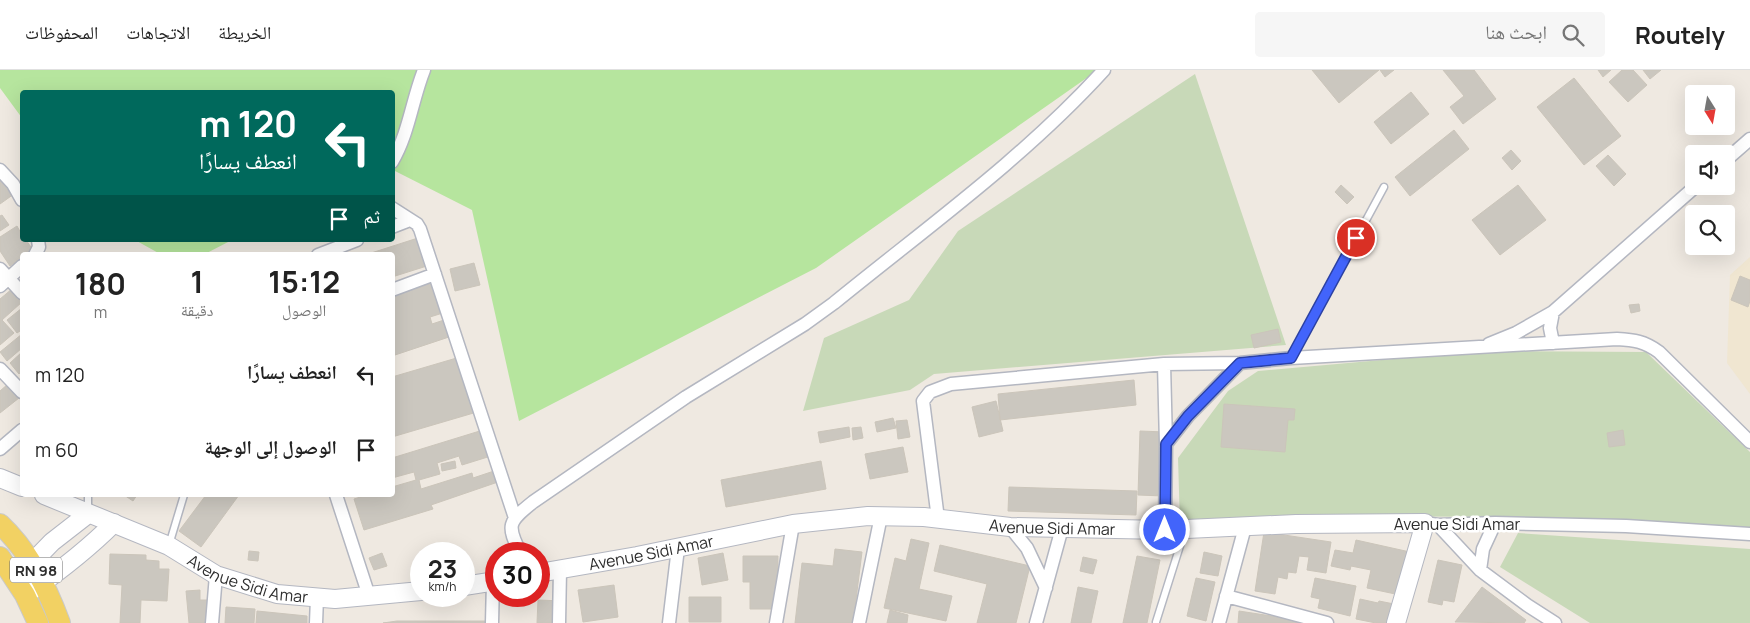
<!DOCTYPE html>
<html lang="ar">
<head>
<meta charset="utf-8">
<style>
	body { margin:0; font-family:Manrope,"Noto Naskh Arabic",sans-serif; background:#f6f6f6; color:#222; direction:rtl; height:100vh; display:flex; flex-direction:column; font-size:19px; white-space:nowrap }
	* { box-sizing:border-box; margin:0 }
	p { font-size:16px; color:#767676 }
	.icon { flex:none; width:28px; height:28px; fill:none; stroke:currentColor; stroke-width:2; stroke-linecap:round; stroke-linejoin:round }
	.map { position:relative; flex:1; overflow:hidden; direction:ltr }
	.drawer { position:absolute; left:20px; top:182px; width:375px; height:245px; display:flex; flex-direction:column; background:#fff; border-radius:5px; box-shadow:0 5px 20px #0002; direction:rtl }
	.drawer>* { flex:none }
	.top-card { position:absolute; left:20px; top:20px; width:375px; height:152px; border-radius:5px; box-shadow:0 5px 20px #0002; direction:rtl; background:#00695c; color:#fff; overflow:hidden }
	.needle { width:32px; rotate:169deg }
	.buttons { position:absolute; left:1685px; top:15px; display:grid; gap:10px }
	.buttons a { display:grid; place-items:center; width:50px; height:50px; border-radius:5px; background:#fff; box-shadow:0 5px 20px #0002; font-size:25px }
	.speed { position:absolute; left:410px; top:472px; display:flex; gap:10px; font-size:25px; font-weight:700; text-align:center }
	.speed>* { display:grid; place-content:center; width:65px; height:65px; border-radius:50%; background:#fff; box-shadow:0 5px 20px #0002; line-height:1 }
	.speed small { font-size:12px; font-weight:400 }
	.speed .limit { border:8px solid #d22; background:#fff; color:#111 }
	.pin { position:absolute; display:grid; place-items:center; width:42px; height:42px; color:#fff; margin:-21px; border:2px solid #fff; border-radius:50%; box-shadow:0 1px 5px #0007 }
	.me { position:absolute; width:55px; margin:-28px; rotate:0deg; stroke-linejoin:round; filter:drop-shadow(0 0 4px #0008) }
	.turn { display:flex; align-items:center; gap:18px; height:105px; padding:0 15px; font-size:22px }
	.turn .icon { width:65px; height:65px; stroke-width:2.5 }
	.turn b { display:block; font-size:35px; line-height:42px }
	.then { display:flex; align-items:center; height:48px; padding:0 15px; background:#0003; gap:10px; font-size:19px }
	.eta { display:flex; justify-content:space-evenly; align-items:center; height:85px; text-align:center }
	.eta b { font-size:30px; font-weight:700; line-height:35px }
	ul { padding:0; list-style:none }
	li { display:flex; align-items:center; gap:15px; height:75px; padding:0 15px }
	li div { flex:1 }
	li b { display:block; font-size:19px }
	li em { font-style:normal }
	header { display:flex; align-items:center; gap:30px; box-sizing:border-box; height:70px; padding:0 25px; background:#fff; border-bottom:1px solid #e0e0e0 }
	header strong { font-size:24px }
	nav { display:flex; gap:28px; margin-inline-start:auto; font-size:18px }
	.search { width:350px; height:45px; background:#f6f6f6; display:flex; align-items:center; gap:12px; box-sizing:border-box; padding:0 18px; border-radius:5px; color:#767676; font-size:19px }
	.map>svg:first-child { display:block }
	.education { fill:#f0e6d1 }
	.green { fill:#b6e59e }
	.cemetery { fill:#c8d9b8 }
	.building { fill:#cbc7bf; stroke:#cbc5ba }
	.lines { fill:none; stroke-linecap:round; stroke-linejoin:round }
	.lane-casing { stroke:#b4b7c1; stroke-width:9 }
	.street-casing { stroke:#b4b7c1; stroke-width:15 }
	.secondary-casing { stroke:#b4b7c1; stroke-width:20 }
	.primary-casing { stroke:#c9c9c9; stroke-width:22 }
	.lane { stroke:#fff; stroke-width:6 }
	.street { stroke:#fff; stroke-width:12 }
	.secondary { stroke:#fff; stroke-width:18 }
	.primary { stroke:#f2d163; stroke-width:20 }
	.route-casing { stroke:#2b41a3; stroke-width:12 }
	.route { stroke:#4264fb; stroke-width:9 }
	.labels { text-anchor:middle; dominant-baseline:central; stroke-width:5; stroke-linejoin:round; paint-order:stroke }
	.shield { fill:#fff; stroke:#6d6d6d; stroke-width:1 }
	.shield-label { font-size:15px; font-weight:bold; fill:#2e2e2e }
	.street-label { font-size:16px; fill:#2e2e2e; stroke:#fff }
</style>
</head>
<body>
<header>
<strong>Routely</strong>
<div class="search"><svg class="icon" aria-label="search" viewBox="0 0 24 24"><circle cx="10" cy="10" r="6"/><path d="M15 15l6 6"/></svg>ابحث هنا</div>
<nav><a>الخريطة</a><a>الاتجاهات</a><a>المحفوظات</a></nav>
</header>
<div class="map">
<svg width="1750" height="553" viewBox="0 0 1750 553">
	<rect width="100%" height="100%" fill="#efe9e1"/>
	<!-- education -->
	<path class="education" d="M1750 187V324L1727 293 1730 205Z"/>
	<!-- green -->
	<path class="green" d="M0 0H1098L816 198 519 351 472 140 393 100 392 22H22V48L0 18Z
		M135 170H232L203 185H162Z"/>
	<!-- cemetery -->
	<path class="cemetery" d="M1195 4 1286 275 934 304 910 320 803 341 824 268 909 230 958 161Z
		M1482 281 1646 282 1750 382V459L1503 447 1352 446 1180 454 1178 388 1228 321 1258 301Z
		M1518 463 1750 479V553H1590L1500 497Z"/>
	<!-- building -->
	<path class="building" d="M1312 0H1379L1339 33Z
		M1380 0H1394L1385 7Z
		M1443 0H1474L1496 29 1463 54 1450 37 1464 26Z
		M1598 0H1611L1603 7Z
		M1622 0H1633L1647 15 1628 32 1609 12Z
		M1643 0H1661L1650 9Z
		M1574 8 1621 66 1584 95 1537 37Z
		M1411 22 1429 44 1391 74 1374 52Z
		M1454 60 1469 79 1410 126 1395 107Z
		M1511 80 1521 91 1512 100 1502 88Z
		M1608 85 1626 104 1614 116 1596 96Z
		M0 106 14 124 0 134Z
		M1341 115 1354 127 1347 134 1335 122Z
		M1518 115 1546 150 1500 185 1472 150Z
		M2 145 9 155 0 161V146Z
		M17 156 22 165V170H26L33 180 26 185H22V187L10 196 0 181V167Z
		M421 167 430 195 392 207V185H365Z
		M474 193 480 215 455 221 450 199Z
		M1740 206 1750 210V231L1748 237 1731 230Z
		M436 212 446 242 430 247 432 254 447 249 452 266 392 286V226Z
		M12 219 22 232 2 250 14 263 0 275V229Z
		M1639 234 1640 241 1631 243 1629 235Z
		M22 238V278L7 291 0 282 22 264 20 261 17 263 7 250Z
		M1278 259 1281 272 1254 278 1251 265Z
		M22 282V301L19 304 10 293Z
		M460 287 477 342 392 367V307Z
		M1134 310 1136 335 1000 350 998 324Z
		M8 314 19 328 0 343V321Z
		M996 331 1003 361 979 367 972 337Z
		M1224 334 1295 339 1294 350H1288L1285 382 1221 377Z
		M893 348 896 358 877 362 875 352Z
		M907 350 910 367 898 369 896 351Z
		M849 357 850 367 820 373 818 362Z
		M861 357 863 368 853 370 852 358Z
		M483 360 491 386 462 395 459 386 437 393 440 404 419 410 421 419 472 403 473 408 494 401 498 412 431 435 433 439 364 460 354 429 367 425H392V417L416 410 414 402 392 408V388Z
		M1623 360 1625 375 1609 377 1607 363Z
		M1140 361 1165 362 1163 426 1138 425Z
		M903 377 908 402 870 409 865 384Z
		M455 391 456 398 442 401 441 394Z
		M821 391 826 419 726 437 721 410Z
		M1009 417 1137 421 1136 445 1008 441Z
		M124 425H137L133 431Z
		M206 425H239L201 477 179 461Z
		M1264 462 1331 472 1326 503 1307 500 1309 487 1299 486 1296 503 1288 502 1287 509 1278 507 1275 524 1255 521Z
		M911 469 929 473 919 519 952 526 946 551 884 538 895 488 906 491Z
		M1356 470 1410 482 1400 525 1367 518 1371 500 1351 496 1350 500 1331 496 1335 480 1353 483Z
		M940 475 1030 496 1016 553H977L987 514 934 501Z
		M835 479 862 482 853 553H795L802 493 833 496Z
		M249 481 259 482 258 491 248 490Z
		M1204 482 1222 486 1218 506 1200 503Z
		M382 483 387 496 374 500 369 488Z
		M723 483 728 510 702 515 698 488Z
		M110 484 146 485V490L159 491V499H169L167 531 141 530 140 553H120L122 515 109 514Z
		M743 486H778L777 539H750V512H743Z
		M1137 486 1160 490 1147 553H1123Z
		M1083 487 1097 490 1093 504 1080 501Z
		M1438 490 1462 495 1454 532 1443 530 1442 535 1428 532Z
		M1196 508 1215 512 1206 551 1187 546Z
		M1315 508 1356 516 1350 546 1318 538 1320 529 1311 527Z
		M614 515 618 547 583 552 578 520Z
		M1078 517 1098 521 1091 553H1071Z
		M1482 517 1526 550 1524 553 1455 552Z
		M200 520V530H209L211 553H189L186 521Z
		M689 527H721V552H689Z
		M1360 529 1378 533 1379 531 1394 534 1390 553H1376L1356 549Z
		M538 530 563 531 562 553H537Z
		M226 537 255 539 254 553H225Z
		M890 540 908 545 907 553H887Z
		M257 541 307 546V553H256Z
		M1239 541 1310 552V553H1238Z
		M397 551H489V553H383Z"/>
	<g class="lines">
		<defs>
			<path id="lane" d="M1292 287 1384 117
				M88 441V425
				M169 475 184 425
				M1156 552 1185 460"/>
			<path id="street" d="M1726 90 1750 69
				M392 92C409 63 412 30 424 0
				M0 100 13 114 22 130
				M392 138 417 154 420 159 515 448
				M392 157 410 150
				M35 185 39 177 38 170
				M318 185 357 170
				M0 199 22 223
				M0 216 22 196
				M392 220 435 204
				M1553 242 1550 258 1553 273
				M1489 274 1516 263 1553 242 1696 116
				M1164 294 1166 374 1165 460
				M0 299 22 322
				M1166 374 1188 346 1240 293
				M0 379 22 360
				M336 425 369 526
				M938 449 923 331 930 322 951 314 1164 294 1240 293 1291 288 1617 269C1634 270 1644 271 1659 282L1750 372
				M1425 453 1438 455 1495 453 1626 456 1750 464
				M1438 455 1480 500 1527 535 1555 553
				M1010 457 1027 478 1046 518
				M521 484C506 455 508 452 533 432L686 327 805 254 834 233C926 158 1024 88 1104 0
				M1480 500 1483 479 1495 453
				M1226 526 1327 553
				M212 553 216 505
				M316 553 317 528
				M492 553 493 511
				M559 553 560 500
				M669 553 678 478
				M776 553 793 454
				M859 553 881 446
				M1036 553 1062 458
				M1219 553 1245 457"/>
			<g id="secondary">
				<path d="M0 408 22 417"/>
				<path id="s1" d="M44 425 169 476 216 505 277 524 335 529 421 521"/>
				<path id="s2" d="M539 503 637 486 793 454 868 446 924 447 1010 457 1165 460 1296 454 1425 453 1396 553"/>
				<path d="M16 509 52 472 88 444"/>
				<path d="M464 516 496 511"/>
				<path d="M31 521C61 500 88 479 114 453"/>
			</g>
			<path id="primary" d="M0 454C29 481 47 517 60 553
				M0 487 25 525 38 553"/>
		</defs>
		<!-- lane casing -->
		<use href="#lane" class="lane-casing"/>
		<!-- street casing -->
		<use href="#street" class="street-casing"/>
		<!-- secondary casing -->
		<use href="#secondary" class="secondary-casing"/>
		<!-- primary casing -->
		<use href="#primary" class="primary-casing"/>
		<!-- lane -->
		<use href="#lane" class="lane"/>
		<!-- street -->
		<use href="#street" class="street"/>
		<!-- secondary -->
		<use href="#secondary" class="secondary"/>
		<!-- primary -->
		<use href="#primary" class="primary"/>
	</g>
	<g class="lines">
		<defs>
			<path id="route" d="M1165 460 1166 374 1188 346 1240 293 1291 288 1356 168"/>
		</defs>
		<!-- route casing -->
		<use href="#route" class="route-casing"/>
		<!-- route -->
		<use href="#route" class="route"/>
	</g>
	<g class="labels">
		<!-- shield labels -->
		<rect class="shield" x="10" y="487.5" width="52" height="25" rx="4"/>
		<g class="shield-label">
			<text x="36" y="500">RN 98</text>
		</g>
		<!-- street labels -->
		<g class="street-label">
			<text x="1457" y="454">Avenue Sidi Amar</text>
			<text stroke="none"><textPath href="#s2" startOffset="519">Avenue Sidi Amar</textPath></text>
			<text stroke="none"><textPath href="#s2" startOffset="114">Avenue Sidi Amar</textPath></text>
			<text stroke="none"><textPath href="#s1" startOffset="222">Avenue Sidi Amar</textPath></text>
		</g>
	</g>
</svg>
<div class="buttons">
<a><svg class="needle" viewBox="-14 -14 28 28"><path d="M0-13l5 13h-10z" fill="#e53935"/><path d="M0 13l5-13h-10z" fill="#767676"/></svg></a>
<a><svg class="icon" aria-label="sound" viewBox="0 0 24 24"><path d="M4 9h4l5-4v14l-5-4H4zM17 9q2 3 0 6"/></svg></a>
<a><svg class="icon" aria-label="search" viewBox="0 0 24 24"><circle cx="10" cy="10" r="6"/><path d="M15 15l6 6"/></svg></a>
</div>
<div class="speed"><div>23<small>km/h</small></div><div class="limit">30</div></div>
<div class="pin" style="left:1356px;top:168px;background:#d93025"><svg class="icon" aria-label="arrive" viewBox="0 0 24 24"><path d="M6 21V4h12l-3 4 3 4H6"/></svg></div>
<svg class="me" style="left:1165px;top:460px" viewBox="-20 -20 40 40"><circle r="17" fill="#4264fb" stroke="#fff" stroke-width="3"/><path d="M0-11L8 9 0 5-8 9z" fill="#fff"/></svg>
<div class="top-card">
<div class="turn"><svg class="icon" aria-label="left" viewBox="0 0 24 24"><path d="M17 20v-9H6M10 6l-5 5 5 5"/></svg><div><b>120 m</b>انعطف يسارًا</div></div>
<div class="then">ثم<svg class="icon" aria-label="arrive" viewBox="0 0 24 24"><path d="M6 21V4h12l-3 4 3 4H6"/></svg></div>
</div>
<section class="drawer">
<div class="eta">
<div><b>15:12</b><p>الوصول</p></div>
<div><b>1</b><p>دقيقة</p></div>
<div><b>180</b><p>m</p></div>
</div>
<ul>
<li><svg class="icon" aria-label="left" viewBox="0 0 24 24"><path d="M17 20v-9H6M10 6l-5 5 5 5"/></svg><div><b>انعطف يسارًا</b></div><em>120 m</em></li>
<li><svg class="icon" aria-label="arrive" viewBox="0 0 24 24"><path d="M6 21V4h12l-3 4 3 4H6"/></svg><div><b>الوصول إلى الوجهة</b></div><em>60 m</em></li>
</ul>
</section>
</div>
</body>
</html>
